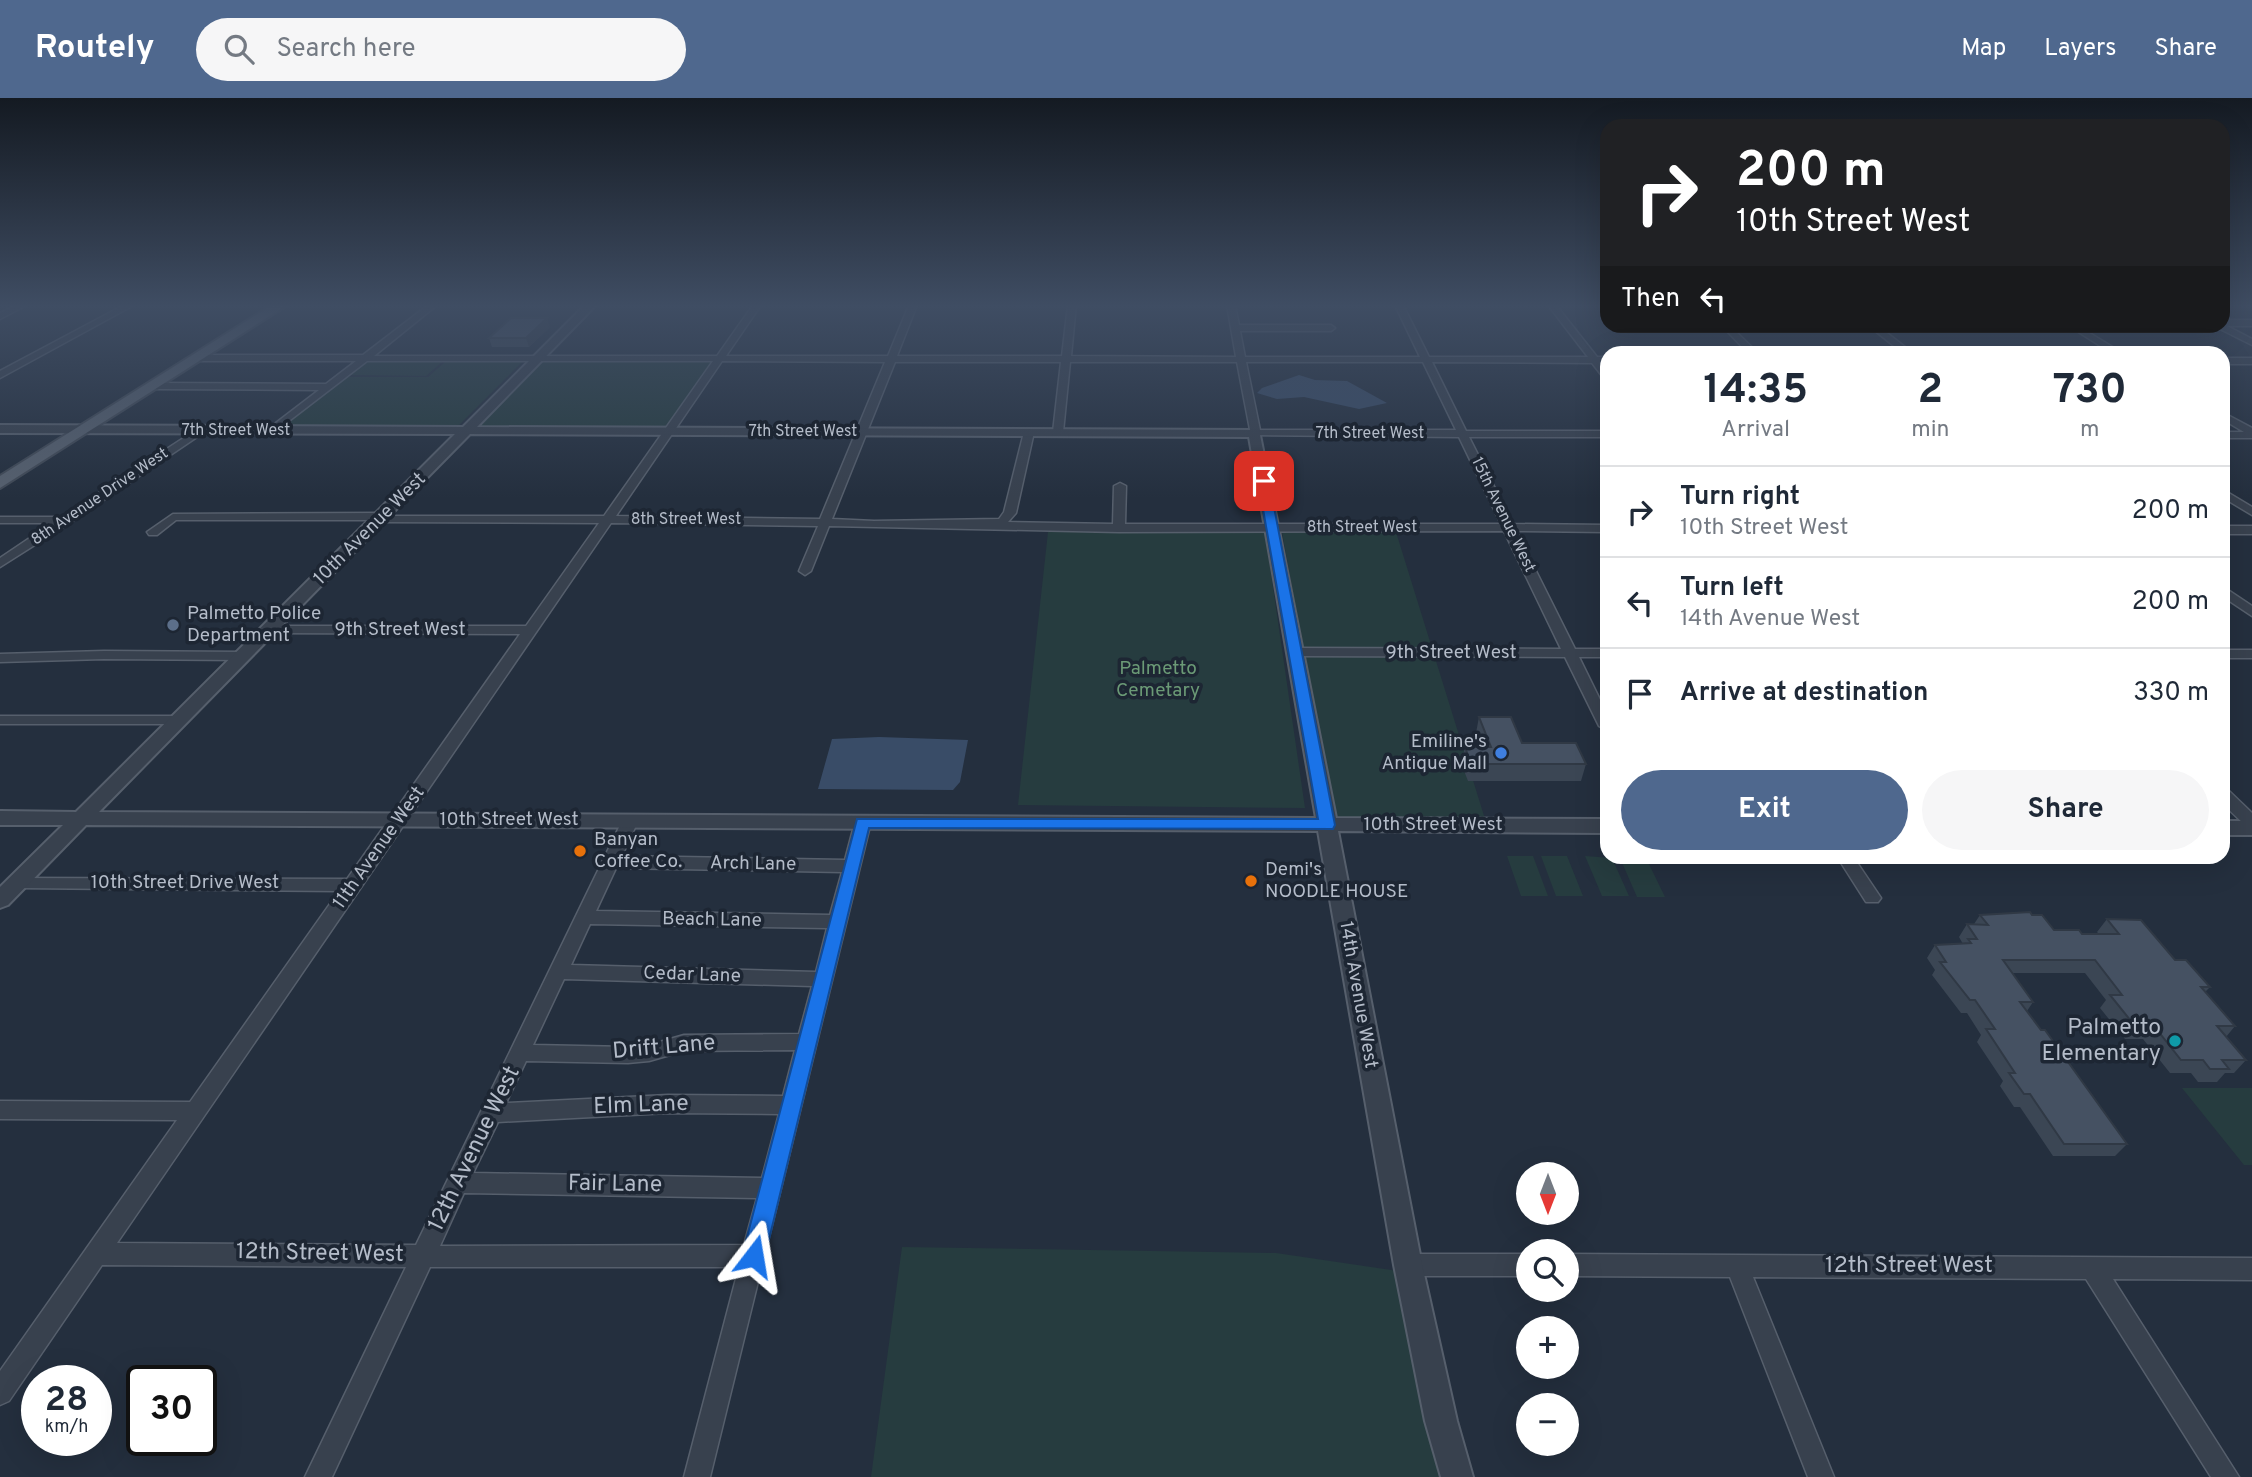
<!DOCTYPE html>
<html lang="en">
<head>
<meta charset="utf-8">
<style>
	body { margin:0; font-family:Overpass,sans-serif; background:#f6f6f7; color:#1f2937; height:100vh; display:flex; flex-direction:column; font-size:26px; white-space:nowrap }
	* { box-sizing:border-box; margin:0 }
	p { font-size:23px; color:#747a83 }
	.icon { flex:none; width:38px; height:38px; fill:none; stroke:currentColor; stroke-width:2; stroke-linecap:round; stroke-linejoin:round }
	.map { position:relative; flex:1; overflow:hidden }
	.details { position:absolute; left:1600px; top:248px; width:630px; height:518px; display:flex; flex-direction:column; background:#fff; border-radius:21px; box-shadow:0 7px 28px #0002 }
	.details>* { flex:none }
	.top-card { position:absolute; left:1600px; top:21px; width:630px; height:214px; border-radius:21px; box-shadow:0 7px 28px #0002; background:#202124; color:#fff; overflow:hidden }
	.needle { width:46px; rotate:180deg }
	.controls { position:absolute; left:1516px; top:1064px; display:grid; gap:14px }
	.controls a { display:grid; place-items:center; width:63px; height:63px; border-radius:50%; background:#fff; box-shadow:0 7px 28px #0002; font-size:35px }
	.speed { position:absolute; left:21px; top:1267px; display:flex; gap:14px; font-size:35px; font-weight:700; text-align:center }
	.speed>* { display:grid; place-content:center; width:91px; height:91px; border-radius:50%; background:#fff; box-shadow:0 7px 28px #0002; line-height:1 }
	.speed small { font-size:18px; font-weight:400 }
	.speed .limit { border:4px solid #111; border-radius:10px; background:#fff; color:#111 }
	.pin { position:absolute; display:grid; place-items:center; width:60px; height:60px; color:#fff; margin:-30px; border-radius:14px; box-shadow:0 4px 10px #0006 }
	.me { position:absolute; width:77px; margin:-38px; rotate:14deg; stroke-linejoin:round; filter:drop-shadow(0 0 5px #0008) }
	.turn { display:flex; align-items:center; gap:24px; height:147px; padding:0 21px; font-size:32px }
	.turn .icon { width:91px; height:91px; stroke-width:2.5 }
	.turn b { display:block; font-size:49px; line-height:60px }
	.then { display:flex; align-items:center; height:66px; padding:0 21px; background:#0003; gap:14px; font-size:26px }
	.eta { display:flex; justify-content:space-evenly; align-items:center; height:119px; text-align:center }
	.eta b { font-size:42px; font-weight:700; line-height:49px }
	.button { display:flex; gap:14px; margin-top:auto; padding:14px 21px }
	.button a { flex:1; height:80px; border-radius:42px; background:#4f688e; color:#fff; font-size:28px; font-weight:700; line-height:80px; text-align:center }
	.button a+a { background:#f6f6f7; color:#1f2937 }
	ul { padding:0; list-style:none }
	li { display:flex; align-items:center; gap:21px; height:91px; padding:0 21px; border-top:2px solid #e0e1e3 }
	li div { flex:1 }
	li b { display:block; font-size:26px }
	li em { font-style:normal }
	header { display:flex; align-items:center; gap:42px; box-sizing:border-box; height:98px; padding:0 35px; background:#4f688e; color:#fff }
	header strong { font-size:33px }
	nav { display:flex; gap:38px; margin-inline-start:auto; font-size:24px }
	.search { width:490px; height:63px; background:#f6f6f7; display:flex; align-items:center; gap:18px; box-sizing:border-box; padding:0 24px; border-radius:38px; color:#747a83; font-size:26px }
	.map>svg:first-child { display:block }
	.green { fill:#263c3f }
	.water { fill:#394c67 }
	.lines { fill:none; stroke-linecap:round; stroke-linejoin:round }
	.minor-casing { stroke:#565f6c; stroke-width:3 }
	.tertiary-casing { stroke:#565f6c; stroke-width:4 }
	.primary-casing { stroke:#414a57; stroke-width:4 }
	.minor { fill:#38414e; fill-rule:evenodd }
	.tertiary { fill:#38414e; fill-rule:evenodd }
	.primary { fill:#56606e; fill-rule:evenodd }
	.wall { fill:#3b4654 }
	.shaded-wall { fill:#303945 }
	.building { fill:#455162; stroke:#303945; stroke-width:2 }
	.route { fill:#1a73e8; stroke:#114b97; stroke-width:2 }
	.service-dot { fill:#5c6f8a; stroke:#1d2633; stroke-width:2.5 }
	.shop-dot { fill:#3f7fe0; stroke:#1d2633; stroke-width:2.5 }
	.food-dot { fill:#e8710a; stroke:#1d2633; stroke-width:2.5 }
	.culture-dot { fill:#0f9aa8; stroke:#1d2633; stroke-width:2.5 }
	.labels { text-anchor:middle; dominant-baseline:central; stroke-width:7; stroke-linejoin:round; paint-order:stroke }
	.far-street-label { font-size:16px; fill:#b4bcc9; stroke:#1d2633 }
	.street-label { font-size:19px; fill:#b4bcc9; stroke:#1d2633 }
	.poi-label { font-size:19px; fill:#b4bcc9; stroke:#1d2633; text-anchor:start }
	.park-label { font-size:19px; fill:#6b9a76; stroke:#1d2633 }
	.near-poi-label { font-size:23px; fill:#b4bcc9; stroke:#1d2633; text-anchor:end }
	.near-street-label { font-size:23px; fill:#b4bcc9; stroke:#1d2633 }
</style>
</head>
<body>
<header>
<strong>Routely</strong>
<div class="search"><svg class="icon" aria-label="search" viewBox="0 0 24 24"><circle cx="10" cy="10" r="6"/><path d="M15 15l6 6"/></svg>Search here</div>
<nav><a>Map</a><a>Layers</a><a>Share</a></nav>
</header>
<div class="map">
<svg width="2252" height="1379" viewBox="0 0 2252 1379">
	<rect width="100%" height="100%" fill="#242f3e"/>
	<!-- green -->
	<path class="green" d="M715 262 667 332H471L539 263Z
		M365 264H442L426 278 348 277Z
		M445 264H522L455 331 277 332 345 279H428Z
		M1048 434H1265L1305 710 1018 707Z
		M1282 434H1396L1485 721H1334Z
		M1507 758H1533L1548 798H1521Z
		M1541 758H1567L1583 798H1556Z
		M1585 758 1612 760 1629 798H1602Z
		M1620 760H1646L1665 799H1637Z
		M2182 990H2252V1067H2244Z
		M902 1149 1276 1155 1398 1173 1444 1379H871Z"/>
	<!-- water -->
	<path class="water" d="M1299 277 1315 282 1347 283 1387 305 1359 311 1304 299 1277 301 1257 295 1262 290Z
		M879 639 968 642 960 684 953 692 818 691 832 641Z"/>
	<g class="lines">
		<defs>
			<path id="minor" d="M17 207H27L0 221V215Z
				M124 207H134L0 280V273Z
				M428 207H437L374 258H717L753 207H761L726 258H888L909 207H917L897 258H1062L1068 207H1076L1071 258 1236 259 1227 207H1235L1239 227H1331L1335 230 1331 233H1240L1245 259H1420L1395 207H1403L1429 259H1588L1548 207H1556L1597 259H1606V265H1601L1606 271V280L1603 279 1592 265 1432 264 1466 333H1606V339H1469L1513 426 1606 427V434L1516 433 1575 551H1606V559H1579L1606 614V632L1599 628 1565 559 1295 558 1288 554 1295 550 1561 551 1504 433 1119 434 829 428 811 473 805 477 799 473 818 428 611 425 117 1145 416 1147 624 719 630 718 638 723 622 758 845 762 855 724 857 720H869L871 724 710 1379H684L739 1169H430L332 1379H305L406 1169 102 1167 9 1303 0 1307V1273L177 1022 0 1021V1003L190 1004 339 793 18 790 12 788 9 784 12 780 347 781 520 536 271 535 264 531 266 528H526L599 425 380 424 375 422H176L157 437H149L147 434 173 416 382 415 387 418H604L713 263H367L272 336 267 333 268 331 319 292 153 291 148 288 153 285 326 286 356 263H197L192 260 197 257H363ZM722 263 885 264 820 421 616 418ZM895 264H1061L1053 334 1058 337 1063 334 1070 264H1237L1251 337 1459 339 1501 426H1125L1126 388 1120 385 1114 388 1113 426 1008 424 1016 415 1034 334 1029 331 1024 334 1004 414 999 421 874 423 832 421ZM1246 264H1423L1456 332H1260ZM616 770 842 774 830 817 596 813ZM590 826 827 830 816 874 571 867ZM564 881 812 888 799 936 684 937 649 947 628 949 533 947ZM795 952 783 998 668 997 506 1005 526 963 628 965 649 963 684 953ZM668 1015 779 1016 762 1080 473 1075 498 1024ZM464 1095 757 1100 744 1147 440 1148Z
				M2222 222H2252V228H2227L2252 241V247L2218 230 2217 228H2222Z
				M1722 228H1730L1759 256H1749Z
				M1869 228H1878L1914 256H1904Z
				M2069 228H2078L2124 256H2113Z
				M2222 260H2252V266H2222Z
				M2222 314 2252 330V340H2222V334H2244L2222 321Z
				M199 330 203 331V335L71 424 0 469V460L52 425H0V419H62Z
				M2222 391 2252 409V417L2222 399Z
				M2222 428H2252V436H2222Z
				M2222 488 2252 508V518L2222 498Z
				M2222 552H2252V560H2222Z
				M104 553 244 554 251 558 244 562 104 561 0 564V556Z
				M0 618H179L186 622 179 626H0Z
				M2222 691 2228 692 2252 715V729L2246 728 2222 705Z
				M1838 760H1854L1881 800 1878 804H1866Z
				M1408 1156H1528V1178H1408L1400 1175 1396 1167 1400 1159Z
				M1566 1156 2252 1160V1182L2113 1181 2239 1379H2211L2086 1181 1753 1179 1834 1379H1808L1730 1179 1566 1178Z"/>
			<path id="tertiary" d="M585 207H596L477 329 1259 332 1336 720 1606 721V735L1338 733 1422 1167 1457 1323 1473 1379H1441L1425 1323 1394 1167 1318 733 86 727 8 807 0 810V789L63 727H0V713L76 714 455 336 0 335V327L463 329ZM470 336 1249 339 1316 720 99 714Z
				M2222 723H2252V737H2222Z"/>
			<path id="primary" d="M272 207H287L0 390V378Z"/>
		</defs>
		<!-- minor casing -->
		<use href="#minor" class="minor-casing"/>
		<!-- tertiary casing -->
		<use href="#tertiary" class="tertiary-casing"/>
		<!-- primary casing -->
		<use href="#primary" class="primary-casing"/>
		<!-- minor -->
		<use href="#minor" class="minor"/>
		<!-- tertiary -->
		<use href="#tertiary" class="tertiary"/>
		<!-- primary -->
		<use href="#primary" class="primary"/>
	</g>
	<!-- wall -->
	<path class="wall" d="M550 229 529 249H492L489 240Z
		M1479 619 1522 645 1586 666 1581 683H1468L1461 665 1465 649H1481L1476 635Z
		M1980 817H2032L2054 832 2082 836H2099L2097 834 2107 821 2175 862 2210 889 2205 894 2235 928 2226 939 2246 962 2234 975H2225L2217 984H2198L2191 975H2170L2143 941H2125L2100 910 2106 902 2085 875H2012L2033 904 2027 913 2127 1046 2115 1058H2053L2020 1009H2014L2000 988 2003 983 1977 944 1981 937 1967 915H1961L1932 877 1935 872 1927 860 1935 847 1963 846 1959 839 1967 826H1974Z"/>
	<!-- shaded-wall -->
	<path class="shaded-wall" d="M547 220 550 229 529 249 526 240Z"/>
	<!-- building -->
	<path class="building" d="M511 220H547L526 240H489Z
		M1479 619H1511L1522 645H1576L1586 666H1471L1465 649H1491Z
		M2030 814 2032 817H2042L2054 832H2079L2082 836H2119L2107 821 2141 822 2175 862H2186L2210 889H2201L2235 928H2217L2246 962H2222L2229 971H2210L2203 962H2181L2154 928H2135L2110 897H2122L2095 862H2003L2033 904H2020L2041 932H2045L2127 1046H2064L2030 996H2024L2009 975H2015L1986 931H1995L1975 902H1970L1940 864H1946L1935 847 1971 845 1968 841H1977L1967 826 1988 827 1980 817Z"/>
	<!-- sky -->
	<linearGradient id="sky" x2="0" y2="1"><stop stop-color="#141a22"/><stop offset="0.52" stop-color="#3f4d63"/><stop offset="1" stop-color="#3f4d63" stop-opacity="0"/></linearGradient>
	<rect width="2252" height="400" fill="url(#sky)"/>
	<!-- route -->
	<path class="route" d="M1264 379 1269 383 1335 727 1333 731 869 730 765 1158 762 1166 754 1169 745 1166 742 1158 857 721H1318L1258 383Z"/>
	<!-- markers -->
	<circle class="service-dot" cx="173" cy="527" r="7"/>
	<circle class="shop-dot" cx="1501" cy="655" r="7"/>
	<g class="food-dot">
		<circle cx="580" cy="753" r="7"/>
		<circle cx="1251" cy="783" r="7"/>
	</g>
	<circle class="culture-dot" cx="2175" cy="943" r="7"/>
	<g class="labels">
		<!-- far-street labels -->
		<g class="far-street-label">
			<text x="236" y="333">7th Street West</text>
			<text x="803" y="334">7th Street West</text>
			<text x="1370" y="336">7th Street West</text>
			<text transform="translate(100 399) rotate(-34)">8th Avenue Drive West</text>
			<text transform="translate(1503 417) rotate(64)">15th Avenue West</text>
			<text x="686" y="422">8th Street West</text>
			<text x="1362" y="430">8th Street West</text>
		</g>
		<!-- street labels -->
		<g class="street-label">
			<text transform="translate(370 431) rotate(-45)">10th Avenue West</text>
			<text x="400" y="532">9th Street West</text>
			<text x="1451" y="555">9th Street West</text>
			<text x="509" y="722">10th Street West</text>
			<text x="1433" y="727">10th Street West</text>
			<text transform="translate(379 750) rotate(-55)">11th Avenue West</text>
			<text transform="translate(753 766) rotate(1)">Arch Lane</text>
			<text x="185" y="785">10th Street Drive West</text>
			<text transform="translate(712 822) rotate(1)">Beach Lane</text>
			<text transform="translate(692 877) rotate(2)">Cedar Lane</text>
			<text transform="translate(1358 897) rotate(80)">14th Avenue West</text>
		</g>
		<!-- poi labels -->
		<g class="poi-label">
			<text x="187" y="516">Palmetto Police<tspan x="187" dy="22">Department</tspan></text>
			<text x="1487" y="644" text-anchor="end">Emiline's<tspan x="1487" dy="22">Antique Mall</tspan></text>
			<text x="594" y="742">Banyan<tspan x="594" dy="22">Coffee Co.</tspan></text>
			<text x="1265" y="772">Demi's<tspan x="1265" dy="22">NOODLE HOUSE</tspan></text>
		</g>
		<!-- park labels -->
		<g class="park-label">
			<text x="1158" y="571">Palmetto<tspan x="1158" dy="22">Cemetary</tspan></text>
		</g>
		<!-- near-poi labels -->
		<g class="near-poi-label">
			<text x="2161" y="930">Palmetto<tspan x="2161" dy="26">Elementary</tspan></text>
		</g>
		<!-- near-street labels -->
		<g class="near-street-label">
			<text transform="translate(664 950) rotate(-5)">Drift Lane</text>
			<text transform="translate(641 1008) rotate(-2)">Elm Lane</text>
			<text transform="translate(475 1051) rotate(-64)">12th Avenue West</text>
			<text transform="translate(615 1087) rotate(1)">Fair Lane</text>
			<text transform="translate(320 1156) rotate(1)">12th Street West</text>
			<text x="1909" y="1168">12th Street West</text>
		</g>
	</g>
</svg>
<div class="controls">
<a><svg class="needle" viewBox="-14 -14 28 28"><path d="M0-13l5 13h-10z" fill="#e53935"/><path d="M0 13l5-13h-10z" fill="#747a83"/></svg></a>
<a><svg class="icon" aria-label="search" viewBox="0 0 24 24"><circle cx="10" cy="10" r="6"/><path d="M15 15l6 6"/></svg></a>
<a>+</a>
<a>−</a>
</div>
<div class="speed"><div>28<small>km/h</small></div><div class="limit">30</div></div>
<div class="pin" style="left:1264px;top:383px;background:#d93025"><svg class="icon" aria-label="arrive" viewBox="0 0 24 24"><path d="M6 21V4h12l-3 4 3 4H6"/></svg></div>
<svg class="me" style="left:754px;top:1158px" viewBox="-20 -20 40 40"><path d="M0-17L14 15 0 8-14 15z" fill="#1a73e8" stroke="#fff" stroke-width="4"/></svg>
<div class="top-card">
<div class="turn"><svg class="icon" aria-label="right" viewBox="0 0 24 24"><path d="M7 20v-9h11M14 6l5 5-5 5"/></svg><div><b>200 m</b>10th Street West</div></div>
<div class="then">Then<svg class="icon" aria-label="left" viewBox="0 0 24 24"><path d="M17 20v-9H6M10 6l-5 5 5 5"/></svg></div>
</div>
<section class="details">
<div class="eta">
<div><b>14:35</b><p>Arrival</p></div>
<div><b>2</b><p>min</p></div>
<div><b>730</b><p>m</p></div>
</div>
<ul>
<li><svg class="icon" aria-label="right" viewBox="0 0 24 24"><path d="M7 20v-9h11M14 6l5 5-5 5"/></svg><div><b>Turn right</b><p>10th Street West</p></div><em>200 m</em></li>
<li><svg class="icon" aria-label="left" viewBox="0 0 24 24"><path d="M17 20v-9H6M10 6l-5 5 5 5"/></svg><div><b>Turn left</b><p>14th Avenue West</p></div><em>200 m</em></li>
<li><svg class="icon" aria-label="arrive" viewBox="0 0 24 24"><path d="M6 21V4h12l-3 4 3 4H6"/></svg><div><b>Arrive at destination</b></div><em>330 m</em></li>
</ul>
<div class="button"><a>Exit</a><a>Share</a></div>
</section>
</div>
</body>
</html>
